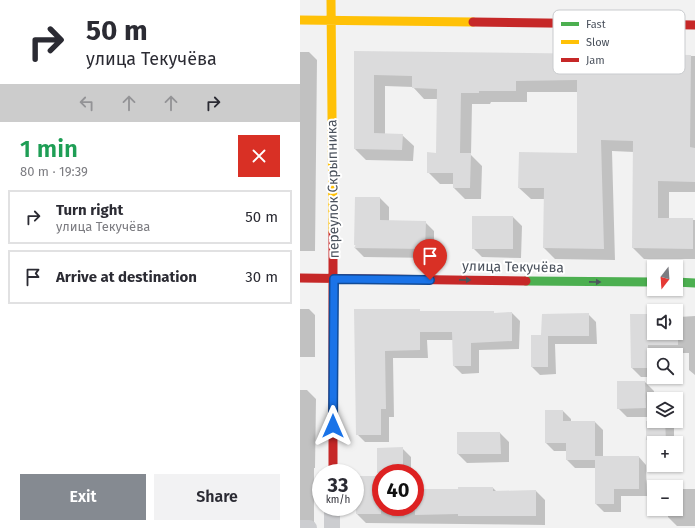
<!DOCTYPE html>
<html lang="en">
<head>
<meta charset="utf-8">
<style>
	body { margin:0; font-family:"Fira Sans",sans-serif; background:#f2f2f3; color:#2b2b33; height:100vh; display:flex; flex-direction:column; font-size:15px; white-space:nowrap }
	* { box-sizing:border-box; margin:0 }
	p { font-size:13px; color:#7c7c81 }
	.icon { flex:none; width:22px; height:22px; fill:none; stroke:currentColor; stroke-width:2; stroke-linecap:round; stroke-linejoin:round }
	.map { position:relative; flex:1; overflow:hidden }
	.side { display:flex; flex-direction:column; background:#fff; width:300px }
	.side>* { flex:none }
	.banner { background:#fff; color:#2b2b33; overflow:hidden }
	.needle { width:26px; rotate:197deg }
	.buttons { position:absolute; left:347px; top:260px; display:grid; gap:8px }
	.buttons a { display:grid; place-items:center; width:36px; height:36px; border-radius:0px; background:#fff; box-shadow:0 1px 3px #0004; font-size:20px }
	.speed { position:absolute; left:12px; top:464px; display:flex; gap:8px; font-size:20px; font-weight:700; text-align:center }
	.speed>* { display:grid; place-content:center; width:52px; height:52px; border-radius:50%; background:#fff; box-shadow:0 1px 3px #0004; line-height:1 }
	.speed small { font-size:10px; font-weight:400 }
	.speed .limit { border:6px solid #d22; background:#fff; color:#111 }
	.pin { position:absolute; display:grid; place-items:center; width:34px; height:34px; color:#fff; margin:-41px -17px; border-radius:50% 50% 50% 0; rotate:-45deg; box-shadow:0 0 4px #0007 }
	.pin .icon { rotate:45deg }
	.me { position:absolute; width:44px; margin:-22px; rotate:0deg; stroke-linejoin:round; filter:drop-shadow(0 0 3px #0008) }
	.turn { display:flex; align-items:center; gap:14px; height:84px; padding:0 20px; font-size:18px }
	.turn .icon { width:52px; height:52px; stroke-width:2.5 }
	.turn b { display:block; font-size:28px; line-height:34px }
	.lanes { display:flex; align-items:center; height:38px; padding:0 20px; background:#0003; justify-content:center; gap:20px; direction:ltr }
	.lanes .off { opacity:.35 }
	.round { display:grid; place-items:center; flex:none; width:42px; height:42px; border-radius:0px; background:#f2f2f3 }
	.summary { display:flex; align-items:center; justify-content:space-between; height:68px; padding:0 20px }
	h1 { font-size:24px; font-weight:600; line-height:30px; color:#1e9e55 }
	.primary-button { display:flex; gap:8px; margin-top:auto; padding:8px 20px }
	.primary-button a { flex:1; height:46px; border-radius:0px; background:#858a91; color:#fff; font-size:16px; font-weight:600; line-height:46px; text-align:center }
	.primary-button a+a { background:#f2f2f3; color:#2b2b33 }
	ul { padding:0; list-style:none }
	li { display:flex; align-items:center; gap:12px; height:54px; margin:0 8px 6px; padding:0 12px; border:2px solid #e1e1e2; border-radius:0px }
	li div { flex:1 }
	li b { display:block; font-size:15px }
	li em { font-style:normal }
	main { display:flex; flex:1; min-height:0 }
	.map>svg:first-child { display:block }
	.shadow { fill:#0003 }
	.building { fill:#dbdbdc }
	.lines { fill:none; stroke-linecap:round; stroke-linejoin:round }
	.street { stroke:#cccdd0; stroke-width:16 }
	.fast { stroke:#4caf50; stroke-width:9 }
	.slow { stroke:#ffc107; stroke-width:9 }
	.jam { stroke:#c62828; stroke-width:9 }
	.oneway { fill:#4b575c }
	.route-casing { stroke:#114b97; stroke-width:10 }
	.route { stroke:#1a73e8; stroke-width:7 }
	.labels { text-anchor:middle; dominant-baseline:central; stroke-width:4; stroke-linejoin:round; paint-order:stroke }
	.street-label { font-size:14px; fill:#4b525d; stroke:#fff }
	.key { fill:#fff; stroke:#c9cbce; stroke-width:1 }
	.key-label { font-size:11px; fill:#4b525d }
</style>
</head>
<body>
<main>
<section class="side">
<div class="banner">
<div class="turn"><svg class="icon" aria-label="right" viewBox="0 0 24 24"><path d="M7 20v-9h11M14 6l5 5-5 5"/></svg><div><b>50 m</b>улица Текучёва</div></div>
<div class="lanes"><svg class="icon off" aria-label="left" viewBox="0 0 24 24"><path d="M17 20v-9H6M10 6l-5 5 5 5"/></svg><svg class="icon off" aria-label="ahead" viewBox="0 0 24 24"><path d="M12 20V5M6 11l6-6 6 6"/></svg><svg class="icon off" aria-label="ahead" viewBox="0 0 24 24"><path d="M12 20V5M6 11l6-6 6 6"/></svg><svg class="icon" aria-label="right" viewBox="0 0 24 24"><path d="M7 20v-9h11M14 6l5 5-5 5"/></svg></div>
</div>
<div class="summary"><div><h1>1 min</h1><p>80 m · 19:39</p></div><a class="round" style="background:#d93025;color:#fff"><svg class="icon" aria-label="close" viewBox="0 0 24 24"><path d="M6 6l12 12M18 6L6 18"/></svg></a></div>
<ul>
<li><svg class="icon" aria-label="right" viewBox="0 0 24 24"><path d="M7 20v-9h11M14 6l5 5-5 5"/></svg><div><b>Turn right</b><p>улица Текучёва</p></div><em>50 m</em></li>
<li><svg class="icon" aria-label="arrive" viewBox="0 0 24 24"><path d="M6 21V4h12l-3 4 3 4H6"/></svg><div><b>Arrive at destination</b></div><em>30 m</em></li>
</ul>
<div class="primary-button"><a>Exit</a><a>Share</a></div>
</section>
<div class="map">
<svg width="395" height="528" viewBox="0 0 395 528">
	<rect width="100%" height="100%" fill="#f2f2f2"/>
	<!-- shadow -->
	<path class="shadow" d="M0 52H9L17 60 15 251H0Z
		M229 54 395 56V192H369V219L395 220V259H344L333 248 334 152 312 151 315 260 255 259 244 248 245 199H231L219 188 278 154V92H227V102H191L190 104H172L171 155 182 166 181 199H165L154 188V184H140L128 172 137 154 138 99H124L113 87 85 86V134L102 135 114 146 113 161 66 160 55 149 56 55Z
		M80 198 89 207V221L125 222 134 231V258L64 257 55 248 56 246 55 244Z
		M213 217 222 226 221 258 182 257 173 248Z
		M0 309H9L15 315V357H0Z
		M55 310 121 312H193L195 314 212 313 220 321 219 349 179 350V373L162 374 154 366 153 340H127L128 358H93L94 417H89V442H65L57 434Z
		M288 314 296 322 297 344H255L256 374 240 375 232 367 242 336Z
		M354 315V333H376V315L379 317 395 316V375L389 370V353H357V355H354V377H341L332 368Z
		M345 382 354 391V421H374V443H354V446L347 439V417H327L318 408Z
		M0 390H7L16 399 15 468H14V524H0Z
		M263 411 271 419V422H295L303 430V457H339L346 465 347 496H321V512H304L296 504V468H275L267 460V451H254L246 443Z
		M200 433 209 442V462L167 463 158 454Z
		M102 448 111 457V473H81V507H115V490H159L193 488 197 492 236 491 245 500V525L66 523 57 514 78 477V449Z
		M376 489H395V526H377L368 517V509H376Z"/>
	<!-- building -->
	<path class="building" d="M54 51 391 55 390 147 395 148V182L358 181V218H393V249L332 248 333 141 301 140 304 249 243 248 244 188H218L219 152 277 153V80L216 81V91H179V93H161L160 153H171L170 188H153V173H127V152L136 153 137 89 112 88V76L74 75V133L103 134 102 150 54 149Z
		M55 197H80V220L126 221 125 249 54 248 56 245H54Z
		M172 216H213V249H172Z
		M54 309H120V311H194V313L212 312V341L171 343V366H153L152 332H120V350L85 351 86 409H81V435H56Z
		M289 313V336H248V367H231V335H241L242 314Z
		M330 314H354V333H376V314H378V345H348V368H331Z
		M317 381H345L346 408 317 409Z
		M245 410H263V421H295V456H339V489H314V504H295V460H266V443H245Z
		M346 421H365L366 440H346Z
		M157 432H200L201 454H157Z
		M103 447V473H77V448Z
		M55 476H81V514H56Z
		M158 487H193V491L236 490V516H158V514L115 515V489H158Z"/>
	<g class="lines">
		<!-- street -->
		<path class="street" d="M0 528H9
			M32 528V507"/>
		<!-- fast -->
		<path class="fast" d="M226 281 354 282
			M376 282 395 283"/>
		<!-- slow -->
		<path class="slow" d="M31 0 33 232
			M0 20 173 22"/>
		<!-- jam -->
		<path class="jam" d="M173 22 395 25
			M0 278 226 281
			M33 473V232"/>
	</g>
	<!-- one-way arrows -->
	<defs><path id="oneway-solid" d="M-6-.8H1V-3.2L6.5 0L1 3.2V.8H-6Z"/></defs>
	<g class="oneway">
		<use href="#oneway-solid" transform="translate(165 280) rotate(1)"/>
		<use href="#oneway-solid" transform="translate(295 282) rotate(1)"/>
	</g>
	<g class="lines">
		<defs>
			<path id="route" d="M33 426 34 279 130 280"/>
		</defs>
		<!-- route casing -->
		<use href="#route" class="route-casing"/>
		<!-- route -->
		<use href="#route" class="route"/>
	</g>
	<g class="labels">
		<!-- street labels -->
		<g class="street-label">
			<text transform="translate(33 189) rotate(-91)">переулок Скрыпника</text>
			<text transform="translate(213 267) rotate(1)">улица Текучёва</text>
		</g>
	</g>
	<!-- legend -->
	<rect x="253" y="10" width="132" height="64" rx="6" class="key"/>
	<rect x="261" y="22" width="18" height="4" fill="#4caf50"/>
	<rect x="261" y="40" width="18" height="4" fill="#ffc107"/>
	<rect x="261" y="58" width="18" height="4" fill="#c62828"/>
	<g class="key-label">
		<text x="286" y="28">Fast</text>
		<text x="286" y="46">Slow</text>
		<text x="286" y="64">Jam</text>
	</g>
</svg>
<div class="buttons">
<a><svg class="needle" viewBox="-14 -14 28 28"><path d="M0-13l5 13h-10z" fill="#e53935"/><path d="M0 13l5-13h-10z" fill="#7c7c81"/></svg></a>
<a><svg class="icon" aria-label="sound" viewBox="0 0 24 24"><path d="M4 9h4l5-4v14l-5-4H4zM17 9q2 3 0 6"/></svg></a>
<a><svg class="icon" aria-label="search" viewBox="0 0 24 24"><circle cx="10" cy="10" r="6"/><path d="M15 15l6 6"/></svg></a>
<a><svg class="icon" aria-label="layers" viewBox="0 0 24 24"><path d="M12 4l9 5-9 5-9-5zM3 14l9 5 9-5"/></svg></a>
<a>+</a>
<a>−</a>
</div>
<div class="speed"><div>33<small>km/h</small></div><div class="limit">40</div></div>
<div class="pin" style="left:130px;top:280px;background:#d93025"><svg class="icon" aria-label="arrive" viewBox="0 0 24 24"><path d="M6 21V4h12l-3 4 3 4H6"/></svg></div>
<svg class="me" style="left:33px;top:426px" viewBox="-20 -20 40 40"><path d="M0-17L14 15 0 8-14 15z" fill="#1a73e8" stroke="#fff" stroke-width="4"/></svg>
</div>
</main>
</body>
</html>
